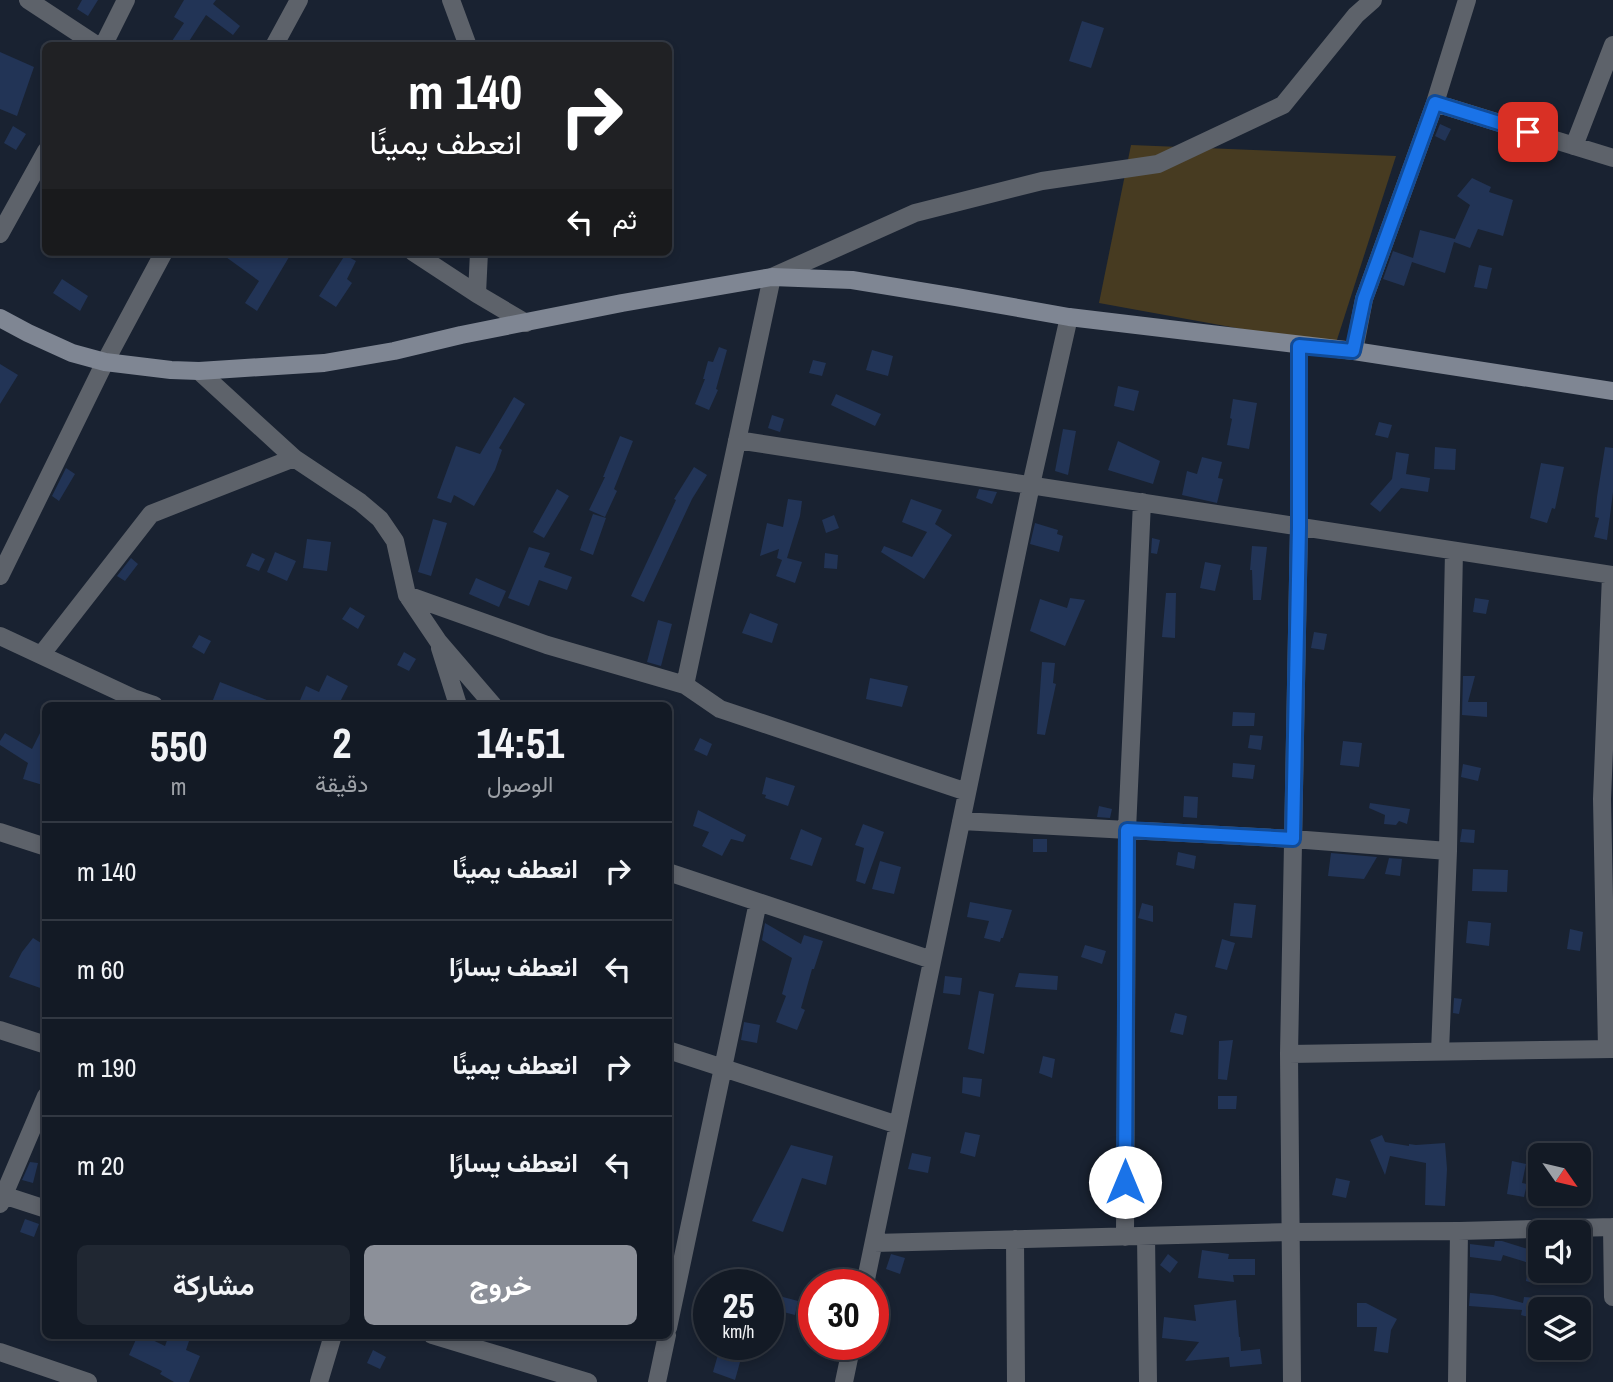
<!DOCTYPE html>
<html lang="ar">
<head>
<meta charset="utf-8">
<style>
	body { margin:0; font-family:"Archivo Narrow",Vazirmatn,sans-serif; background:#202732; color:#f1f3f6; direction:rtl; height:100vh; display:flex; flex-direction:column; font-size:26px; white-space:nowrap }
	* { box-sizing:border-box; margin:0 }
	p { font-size:23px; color:#9da1a7 }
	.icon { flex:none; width:38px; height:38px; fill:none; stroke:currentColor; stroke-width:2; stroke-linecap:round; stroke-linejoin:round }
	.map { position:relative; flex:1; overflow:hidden; direction:ltr }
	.panel { position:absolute; left:42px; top:702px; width:630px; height:637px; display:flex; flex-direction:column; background:#131a25; border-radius:10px; box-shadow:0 4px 10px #0003,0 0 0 2px #323842; direction:rtl }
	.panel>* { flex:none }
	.guide { position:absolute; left:42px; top:42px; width:630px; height:214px; border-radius:10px; box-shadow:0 4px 10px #0003,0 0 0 2px #323842; direction:rtl; background:#202124; color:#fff; overflow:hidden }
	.needle { width:46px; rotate:124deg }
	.buttons { position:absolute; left:1528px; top:1143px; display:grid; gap:14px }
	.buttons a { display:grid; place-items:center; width:63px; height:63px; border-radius:10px; background:#131a25; box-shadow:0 4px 10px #0003,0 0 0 2px #323842; font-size:35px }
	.speed { position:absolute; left:693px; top:1269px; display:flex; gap:14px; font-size:35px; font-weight:700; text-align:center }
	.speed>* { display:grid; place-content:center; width:91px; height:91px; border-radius:50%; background:#131a25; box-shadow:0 4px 10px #0003,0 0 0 2px #323842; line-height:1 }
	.speed small { font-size:18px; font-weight:400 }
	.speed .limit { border:10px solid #d22; background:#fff; color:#111 }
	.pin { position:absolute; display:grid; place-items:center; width:60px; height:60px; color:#fff; margin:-30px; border-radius:14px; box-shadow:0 4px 10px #0006 }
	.me { position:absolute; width:77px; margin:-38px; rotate:0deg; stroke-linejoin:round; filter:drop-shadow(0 0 5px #0008) }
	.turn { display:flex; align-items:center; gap:24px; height:147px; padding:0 35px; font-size:32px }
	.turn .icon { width:91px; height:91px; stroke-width:2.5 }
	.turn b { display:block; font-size:49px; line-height:60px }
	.then { display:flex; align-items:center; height:66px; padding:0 35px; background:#0003; gap:14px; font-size:26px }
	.eta { display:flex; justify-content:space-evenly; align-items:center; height:119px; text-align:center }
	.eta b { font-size:42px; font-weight:700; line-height:49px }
	.button { display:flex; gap:14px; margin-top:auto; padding:14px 35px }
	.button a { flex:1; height:80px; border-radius:10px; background:#8c9099; color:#fff; font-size:28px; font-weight:700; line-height:80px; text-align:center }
	.button a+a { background:#202732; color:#f1f3f6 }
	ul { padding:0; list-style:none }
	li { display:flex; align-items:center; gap:21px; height:98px; padding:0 35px; border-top:2px solid #323842 }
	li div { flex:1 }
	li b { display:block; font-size:26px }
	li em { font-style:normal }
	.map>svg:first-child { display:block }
	.green { fill:#473b21 }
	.building { fill:#223456 }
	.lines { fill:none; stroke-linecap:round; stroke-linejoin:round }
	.minor { stroke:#5d626a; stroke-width:18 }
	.secondary { stroke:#7f8693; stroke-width:18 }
	.route-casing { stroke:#114b97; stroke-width:18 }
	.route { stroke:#1a73e8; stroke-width:12 }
</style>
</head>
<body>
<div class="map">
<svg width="1613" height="1382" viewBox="0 0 1613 1382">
	<rect width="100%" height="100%" fill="#192231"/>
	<!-- green -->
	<path class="green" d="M1131 145 1396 156 1335 346 1099 303Z"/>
	<!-- building -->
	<path class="building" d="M82 0H98L88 16 77 9Z
		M184 0H216L213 4 240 26 233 35 206 15 186 46H180L172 41 184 23 174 17Z
		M1082 21 1104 28 1091 68 1069 61Z
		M0 52 34 67 17 116 0 109Z
		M1440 124 1451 129 1445 141 1435 136Z
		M13 126 26 134 16 150 4 143Z
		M1472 178 1491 187 1489 192 1513 200 1503 236 1478 229 1470 248 1454 242 1445 273 1412 262 1404 286 1383 279 1393 251 1413 258 1420 230 1455 239 1454 241 1470 205 1457 196Z
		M219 252H292L257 311 245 303 259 281Z
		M345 255 356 261 347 279 352 283 336 307 319 296Z
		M1479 265 1492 268 1487 289 1474 287Z
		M62 279 88 296 80 311 53 293Z
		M719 347 727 350 716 389 718 390 709 410 695 404 705 379H703L708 361 713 362Z
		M872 350 893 356 888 376 866 370Z
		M813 360 826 363 822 376 809 373Z
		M0 364 18 375 0 404Z
		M1118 386 1139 391 1134 411 1114 406Z
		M836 394 881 414 875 426 831 405Z
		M514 397 525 404 499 448 502 450 495 470 474 506 454 495 451 503 437 498 456 446 480 454Z
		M1233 399 1257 403 1249 449 1227 445 1232 419 1230 418Z
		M772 415 784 419 780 432 768 428Z
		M1379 422 1392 425 1388 438 1375 435Z
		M1063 429 1076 431 1068 475 1055 471Z
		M620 436 633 441 614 489 617 491 605 517 589 510 605 477H603Z
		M1118 441 1160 461 1153 484 1108 470Z
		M1435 447 1456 449 1455 470 1434 469Z
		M1605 447 1613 448V492L1607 540 1594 537 1599 518 1595 517 1597 497Z
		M1396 452 1409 454 1406 474 1430 478 1428 492 1401 488 1380 512 1370 504 1392 479Z
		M1202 457 1222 462 1218 478 1223 479 1217 503 1182 495 1187 471 1197 474Z
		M1541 463 1564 467 1555 509 1552 508 1547 523 1530 518Z
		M694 467 707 475 692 499 644 602 631 596 676 500 674 499Z
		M66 468 75 474 59 501 52 496Z
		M557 489 569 496 544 538 533 532Z
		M979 489 997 492 992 504 976 498Z
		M788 499 802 501 800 516 787 558 802 562 795 583 776 576 782 560 777 558 779 549 760 556 767 523 783 527Z
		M911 499 942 510 935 524 952 535 924 579 881 552 884 546 912 557 927 532 902 522Z
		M593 514 606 518 593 555 580 550Z
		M834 515 839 528 826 533 822 520Z
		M433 519 447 523 431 576 418 572Z
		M1035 523 1058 530 1057 534 1063 536 1059 552 1030 544Z
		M1152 538 1160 540 1157 554 1151 553Z
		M307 539 331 542 327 571 303 568Z
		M1252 546 1267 547 1261 600H1253L1252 570H1250Z
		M529 547 550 553 544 567 572 577 567 590 539 580 529 606 508 598Z
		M275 552 296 561 287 581 267 572Z
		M252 553 265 559 259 571 246 566Z
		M825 553 838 555 837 569 824 568Z
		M131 558 138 564 125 581 117 576Z
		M1205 562 1221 565 1215 591 1200 588Z
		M476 578 506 591 499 607 469 594Z
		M1166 593H1176L1175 638 1162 637Z
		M1070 598 1085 600 1065 646 1030 631 1040 599 1067 608Z
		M1475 598 1489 600 1486 614 1473 612Z
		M350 607 365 616 358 629 342 619Z
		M750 613 778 624 772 643 742 633Z
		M658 620 672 624 661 666 647 662Z
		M1314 632 1327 634 1324 650 1311 648Z
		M199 635 211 641 204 654 192 647Z
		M404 652 416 659 409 671 397 665Z
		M1042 662 1055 663 1053 683 1056 684 1045 735 1037 734Z
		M327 675 348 686 340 702 347 705H298L306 686 319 692Z
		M1463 676H1475L1468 702H1487V717L1462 715Z
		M870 678 908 686 902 707 866 699Z
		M220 682 277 704 276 705H211Z
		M1233 712 1255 713 1254 726H1232Z
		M46 721V786L23 779 28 763 0 745V741L5 733 32 749Z
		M1250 735 1263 736 1261 750 1248 748Z
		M700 738 712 744 707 756 694 750Z
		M1343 741 1362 743 1359 767 1340 765Z
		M1233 763 1255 765 1253 779 1232 777Z
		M1463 764 1481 768 1478 781 1461 777Z
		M766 777 795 786 788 806 765 798 766 795 762 794Z
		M1184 796 1198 797 1197 818 1183 817Z
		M1370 803 1410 809 1407 824 1399 821 1396 825 1384 824 1385 815 1369 808Z
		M1099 806 1112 809 1110 818 1097 817Z
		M698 810 746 835 743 842 731 839 722 856 702 846 709 832 693 826Z
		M863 824 884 832 865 884 856 881 864 848 855 845Z
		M801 829 822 838 812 866 790 859Z
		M1462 829 1475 830 1474 843 1460 842Z
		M1033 839H1047V852H1033Z
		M1178 852 1196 856 1194 869 1176 865Z
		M1331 853 1377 857 1364 879 1328 876Z
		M1389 858 1402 859 1400 876 1385 874Z
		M880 861 901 867 894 894 872 889Z
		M1473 869 1508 870 1507 892 1472 891Z
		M970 902 1012 910 1003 938H1001L1000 942 984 938 989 921 967 917Z
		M1142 903 1153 906V922L1138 918Z
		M1234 903 1256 905 1252 938 1230 936Z
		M1468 921 1491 923 1489 946 1466 943Z
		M765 923 801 944 804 935 823 941 814 969H812L801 1008 805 1010 797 1030 776 1022 786 996 782 994 792 958 762 940Z
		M1570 929 1583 932 1580 951 1567 949Z
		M33 938 46 946V990L9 977 22 952Z
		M1222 939 1235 943 1227 970 1215 967Z
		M1085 945 1106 951 1102 964 1081 957Z
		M1019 973 1058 976 1057 990 1015 987Z
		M945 976 962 978 960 995 943 993Z
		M979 991 994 994 984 1054 968 1049Z
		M1454 998 1462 999 1459 1014 1453 1013Z
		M1175 1013 1187 1016 1183 1035 1170 1032Z
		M744 1022 760 1025 757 1043 741 1040Z
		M1233 1040 1227 1080 1218 1079 1219 1041Z
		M1043 1056 1055 1059 1052 1078 1039 1073Z
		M963 1077 982 1079 980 1097 962 1093Z
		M1218 1096H1237L1236 1109H1218Z
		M965 1132 980 1135 975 1157 960 1153Z
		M1382 1135 1385 1142 1409 1146V1144L1416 1145 1445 1143 1447 1169 1445 1206 1425 1205 1426 1163 1390 1156 1385 1175 1370 1140Z
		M791 1145 833 1156 826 1185 802 1178 783 1232 752 1221Z
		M912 1153 931 1157 928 1173 908 1169Z
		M1137 1155 1145 1157 1140 1181V1200H1137Z
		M1512 1161 1526 1164 1522 1183 1527 1184 1524 1197 1507 1194Z
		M30 1162 38 1163 33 1183 22 1180Z
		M1336 1178 1350 1181 1346 1198 1332 1195Z
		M25 1219 39 1224 34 1237 20 1232Z
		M1495 1241H1502L1531 1250 1532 1243 1540 1244V1285L1526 1281 1529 1263 1503 1255 1501 1261 1470 1257V1244L1494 1247Z
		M1202 1250 1229 1254 1228 1259H1255V1275H1233L1234 1282 1198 1278Z
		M891 1254 905 1258 900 1274 886 1269Z
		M1168 1254 1178 1262 1170 1273 1160 1265Z
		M768 1293 798 1301 795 1315 768 1308Z
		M1470 1293 1493 1295 1523 1303 1524 1297 1538 1298V1301H1542L1540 1311 1535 1319 1521 1315 1522 1310 1469 1306Z
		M1236 1300 1239 1337H1240L1241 1351 1260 1349 1262 1364 1230 1367 1229 1357 1185 1361 1199 1342 1162 1338 1164 1317 1196 1321 1194 1305Z
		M1357 1303H1366L1397 1319 1391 1330 1388 1353 1374 1351 1377 1327H1357Z
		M138 1335H142L165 1346 169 1335H174L189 1341 186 1350 200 1356 189 1382H174L160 1374 162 1371 129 1355Z
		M721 1344H745L735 1380 713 1372Z
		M373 1350 386 1357 380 1369 367 1363Z"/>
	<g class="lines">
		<!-- minor -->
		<path class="minor" d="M28 0 98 46
			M451 0 468 46
			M103 46 126 0
			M274 46 299 0
			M1435 103 1613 158
			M1574 146 1613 45
			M0 234 46 151
			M413 252 477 294 526 323
			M477 294 479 252
			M1354 351 1364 299 1435 103 1467 0
			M199 371 294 458 360 502 380 519 395 541 407 595 547 645 685 685 720 709 967 792
			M737 440 1613 575
			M0 576 105 362 164 252
			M407 595 438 641 493 705
			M0 636 133 698 154 705
			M440 648 458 705
			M41 655 151 514 294 458
			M685 685 772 277 915 213 1042 181 1158 164 1283 105 1356 15 1373 0
			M961 821 1293 839 1448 851
			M0 832 46 847
			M668 872 932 960
			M0 1030 46 1045
			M1607 1049 1602 799 1611 575
			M668 1050 898 1125
			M1440 1052 1448 851 1454 551
			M1289 1054 1613 1049
			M0 1194 46 1209
			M0 1204 46 1096
			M1612 1227 1613 1297
			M1146 1236 1148 1382
			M1125 1237 1127 830 1142 502
			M1015 1239 1016 1382
			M874 1243 1291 1232 1459 1231 1613 1227
			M865 1284 1031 485 1069 317
			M668 1328 758 902
			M432 1335 588 1382
			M0 1352 88 1382
			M319 1382 333 1335
			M657 1382 667 1335
			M844 1382 852 1344
			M1292 1382 1289 1054 1299 527V346
			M1457 1382 1459 1231"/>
		<!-- secondary -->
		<path class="secondary" d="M0 318 28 333 72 353 105 362 171 370 199 371 324 363 394 351 461 335 622 303 772 277 852 280 956 297 1069 317 1354 351 1613 391"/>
	</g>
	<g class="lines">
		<defs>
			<path id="route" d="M1125 1182 1127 830 1293 839 1299 527V346L1353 351 1364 299 1435 103 1528 132"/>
		</defs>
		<!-- route casing -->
		<use href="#route" class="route-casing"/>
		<!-- route -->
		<use href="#route" class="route"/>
	</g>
</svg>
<div class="buttons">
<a><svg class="needle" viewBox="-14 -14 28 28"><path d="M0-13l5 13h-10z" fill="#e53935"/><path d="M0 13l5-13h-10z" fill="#9da1a7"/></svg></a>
<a><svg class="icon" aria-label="sound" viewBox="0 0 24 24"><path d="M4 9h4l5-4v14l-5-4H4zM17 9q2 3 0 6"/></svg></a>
<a><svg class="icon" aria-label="layers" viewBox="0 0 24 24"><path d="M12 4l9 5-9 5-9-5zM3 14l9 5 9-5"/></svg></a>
</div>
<div class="speed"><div>25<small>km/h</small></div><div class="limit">30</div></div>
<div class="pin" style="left:1528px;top:132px;background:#d93025"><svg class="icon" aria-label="arrive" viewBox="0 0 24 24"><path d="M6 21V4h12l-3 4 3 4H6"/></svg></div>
<svg class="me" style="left:1125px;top:1182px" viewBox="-20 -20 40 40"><circle r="19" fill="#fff"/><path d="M0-13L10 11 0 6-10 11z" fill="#1a73e8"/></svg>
<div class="guide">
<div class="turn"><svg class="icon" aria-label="right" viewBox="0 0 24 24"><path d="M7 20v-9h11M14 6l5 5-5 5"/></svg><div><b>140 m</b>انعطف يمينًا</div></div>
<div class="then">ثم<svg class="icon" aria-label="left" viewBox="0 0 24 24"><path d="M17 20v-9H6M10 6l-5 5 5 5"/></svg></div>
</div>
<section class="panel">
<div class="eta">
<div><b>14:51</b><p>الوصول</p></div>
<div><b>2</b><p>دقيقة</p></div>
<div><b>550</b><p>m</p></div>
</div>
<ul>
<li><svg class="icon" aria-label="right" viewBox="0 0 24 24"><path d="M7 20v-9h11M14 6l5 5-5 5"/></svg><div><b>انعطف يمينًا</b></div><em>140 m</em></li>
<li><svg class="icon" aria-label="left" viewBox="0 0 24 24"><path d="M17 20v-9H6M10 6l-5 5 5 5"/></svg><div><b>انعطف يسارًا</b></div><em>60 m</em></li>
<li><svg class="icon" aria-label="right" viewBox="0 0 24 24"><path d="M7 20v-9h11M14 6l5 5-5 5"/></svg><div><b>انعطف يمينًا</b></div><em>190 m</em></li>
<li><svg class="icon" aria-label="left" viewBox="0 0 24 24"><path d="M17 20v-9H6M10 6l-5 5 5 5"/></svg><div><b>انعطف يسارًا</b></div><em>20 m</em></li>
</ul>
<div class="button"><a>خروج</a><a>مشاركة</a></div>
</section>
</div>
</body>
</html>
